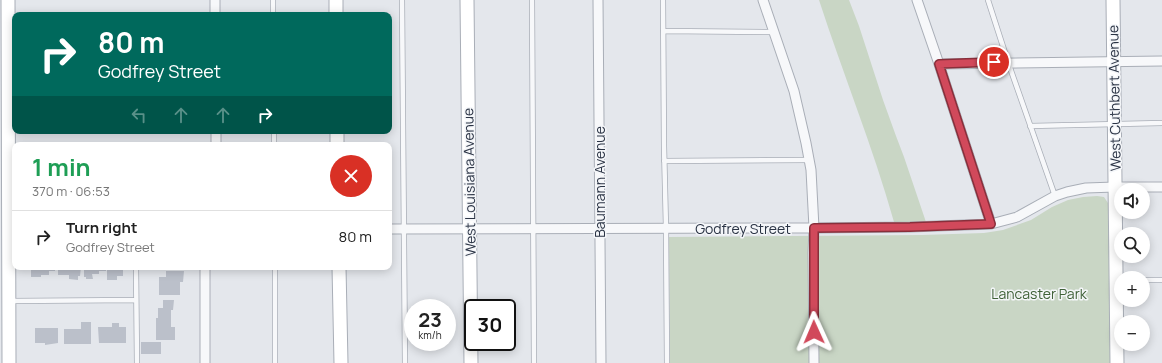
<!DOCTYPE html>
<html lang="en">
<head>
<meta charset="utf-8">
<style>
	body { margin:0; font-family:Manrope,sans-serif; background:#f6f6f6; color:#222; height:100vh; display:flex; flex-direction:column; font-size:15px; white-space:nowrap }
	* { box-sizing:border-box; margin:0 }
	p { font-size:13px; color:#767676 }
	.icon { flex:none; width:22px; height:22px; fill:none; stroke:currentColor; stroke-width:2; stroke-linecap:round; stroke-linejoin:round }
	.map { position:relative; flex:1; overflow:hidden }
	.sheet { position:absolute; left:12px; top:142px; width:380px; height:128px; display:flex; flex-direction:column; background:#fff; border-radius:8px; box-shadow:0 2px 10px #0003 }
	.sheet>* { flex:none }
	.top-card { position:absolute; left:12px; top:12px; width:380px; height:122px; border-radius:8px; box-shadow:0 2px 10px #0003; background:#00695c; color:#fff; overflow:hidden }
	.fabs { position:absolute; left:1114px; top:183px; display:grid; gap:8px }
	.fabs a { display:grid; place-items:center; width:36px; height:36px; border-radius:50%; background:#fff; box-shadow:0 2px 10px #0003; font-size:20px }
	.speed { position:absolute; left:404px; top:299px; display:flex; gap:8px; font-size:20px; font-weight:700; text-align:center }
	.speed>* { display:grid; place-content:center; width:52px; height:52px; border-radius:50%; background:#fff; box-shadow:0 2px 10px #0003; line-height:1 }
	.speed small { font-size:10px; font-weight:400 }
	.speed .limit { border:2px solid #111; border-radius:6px; background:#fff; color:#111 }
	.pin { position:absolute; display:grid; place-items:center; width:34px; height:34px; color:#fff; margin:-17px; border:2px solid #fff; border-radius:50%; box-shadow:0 1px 4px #0007 }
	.me { position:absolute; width:44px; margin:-22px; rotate:359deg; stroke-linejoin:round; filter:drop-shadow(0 0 3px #0008) }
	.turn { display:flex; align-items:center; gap:14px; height:84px; padding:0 20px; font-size:18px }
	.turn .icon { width:52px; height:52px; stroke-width:2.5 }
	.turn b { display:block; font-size:28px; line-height:34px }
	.lanes { display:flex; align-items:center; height:38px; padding:0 20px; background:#0003; justify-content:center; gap:20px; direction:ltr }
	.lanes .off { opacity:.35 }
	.round { display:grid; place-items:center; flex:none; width:42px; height:42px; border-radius:21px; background:#f6f6f6 }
	.head { display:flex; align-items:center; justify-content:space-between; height:68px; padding:0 20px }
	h1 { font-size:24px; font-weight:700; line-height:30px; color:#1e9e55 }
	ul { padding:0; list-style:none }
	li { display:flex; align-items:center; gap:12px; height:52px; padding:0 20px; border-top:1px solid #e0e0e0 }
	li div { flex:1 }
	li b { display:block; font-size:15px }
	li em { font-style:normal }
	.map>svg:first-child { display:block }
	.green { fill:#c9d6c5 }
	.building { fill:#bbc0ca }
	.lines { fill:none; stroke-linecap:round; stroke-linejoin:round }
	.lane-casing { stroke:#a9aeb7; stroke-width:6 }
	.street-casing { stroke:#a9aeb7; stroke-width:11 }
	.secondary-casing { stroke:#a9aeb7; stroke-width:15 }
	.lane { stroke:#f7f8fa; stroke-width:4.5 }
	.street { stroke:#f7f8fa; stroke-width:9 }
	.secondary { stroke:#fff; stroke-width:13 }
	.route-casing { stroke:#882f3b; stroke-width:10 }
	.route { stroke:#d1495b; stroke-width:7 }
	.labels { text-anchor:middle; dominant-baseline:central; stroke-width:3; stroke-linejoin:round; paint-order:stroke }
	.street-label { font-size:14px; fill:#2b3445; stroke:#f4f6f9 }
	.park-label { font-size:14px; fill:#3f6138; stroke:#f4f6f9 }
</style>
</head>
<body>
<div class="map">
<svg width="1162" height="363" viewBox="0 0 1162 363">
	<rect width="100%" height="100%" fill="#e4e7ec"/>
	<!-- green -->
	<path class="green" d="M819 0H849L859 26 883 100 896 136 904 157 927 225 895 227 894 222C873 147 843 74 819 0Z
		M1097 196 1104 197 1108 203 1109 208 1110 363H670L669 237 922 235 984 233 1003 230 1031 220 1052 207 1068 200 1083 197Z"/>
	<!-- building -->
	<path class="building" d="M31 267H55V271H49V275H41V277H31Z
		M58 267H81L80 276H78V280L69 279V275H58Z
		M84 267H106V271H99V274H92L93 279H86V277H84Z
		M107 267H131L132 270H123V276H117V280H107Z
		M166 271H184L183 282H180V295H159V277H166Z
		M163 300H174L173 310H171V327H175V340H156V318H158V308H163Z
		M81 322H91V344H64V329H81Z
		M112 323H119V327H126V343H99L98 327H112Z
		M35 328H58V343L45 345V343H35Z
		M141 342H161V354H141Z"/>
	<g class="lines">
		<defs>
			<path id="lane" d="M273 0V15
				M402 0 405 363
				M532 0 534 363
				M663 0 664 146 666 228 667 363
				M988 0 1008 62 1055 196
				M663 31 774 32
				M1030 126 1162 123
				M274 131V145
				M664 161 809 160
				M136 267 137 363
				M1143 280H1162
				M10 301 136 300
				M275 363V267"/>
			<path id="street" d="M215 0V15
				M598 0 601 363
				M763 0 794 91 806 143 811 170 814 228 813 253 814 363
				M917 0 939 64 991 224
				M939 64 1162 61
				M216 131V145
				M389 229 814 228 910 227 991 224 1017 217 1055 196 1067 192 1086 188 1115 187H1162
				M205 363V267"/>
			<path id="secondary" d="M8 0 9 363
				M336 0V15
				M467 0 471 363
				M1113 0 1117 363
				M337 131V145
				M339 267 341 363"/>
		</defs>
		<!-- lane casing -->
		<use href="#lane" class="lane-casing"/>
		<!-- street casing -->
		<use href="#street" class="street-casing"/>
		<!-- secondary casing -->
		<use href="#secondary" class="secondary-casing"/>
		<!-- lane -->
		<use href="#lane" class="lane"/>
		<!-- street -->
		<use href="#street" class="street"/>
		<!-- secondary -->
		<use href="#secondary" class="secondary"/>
	</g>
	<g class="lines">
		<defs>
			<path id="route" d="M814 332V228L910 227 991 224 939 64 994 62"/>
		</defs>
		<!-- route casing -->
		<use href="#route" class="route-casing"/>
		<!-- route -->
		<use href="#route" class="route"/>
	</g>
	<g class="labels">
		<!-- street labels -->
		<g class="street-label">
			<text transform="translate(1114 98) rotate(-91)">West Cuthbert Avenue</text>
			<text transform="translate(469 182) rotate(-91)">West Louisiana Avenue</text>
			<text transform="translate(599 182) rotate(-90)">Baumann Avenue</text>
			<text x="743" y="228">Godfrey Street</text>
		</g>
		<!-- park labels -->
		<g class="park-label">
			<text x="1039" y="293">Lancaster Park</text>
		</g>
	</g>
</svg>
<div class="fabs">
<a><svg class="icon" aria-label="sound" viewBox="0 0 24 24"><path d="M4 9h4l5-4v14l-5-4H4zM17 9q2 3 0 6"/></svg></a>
<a><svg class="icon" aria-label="search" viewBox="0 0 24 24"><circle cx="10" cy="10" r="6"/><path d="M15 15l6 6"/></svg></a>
<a>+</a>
<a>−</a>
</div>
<div class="speed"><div>23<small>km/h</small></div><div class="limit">30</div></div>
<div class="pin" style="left:994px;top:62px;background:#d93025"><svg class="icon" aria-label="arrive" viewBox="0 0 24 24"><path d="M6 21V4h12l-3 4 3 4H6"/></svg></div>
<svg class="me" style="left:814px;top:332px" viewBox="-20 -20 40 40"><path d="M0-17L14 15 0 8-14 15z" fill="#d1495b" stroke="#fff" stroke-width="4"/></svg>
<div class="top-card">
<div class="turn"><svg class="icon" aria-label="right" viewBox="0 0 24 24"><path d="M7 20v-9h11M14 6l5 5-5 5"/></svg><div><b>80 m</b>Godfrey Street</div></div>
<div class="lanes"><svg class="icon off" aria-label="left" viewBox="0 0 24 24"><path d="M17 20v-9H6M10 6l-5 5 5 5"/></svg><svg class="icon off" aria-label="ahead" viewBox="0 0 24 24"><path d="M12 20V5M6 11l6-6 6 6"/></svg><svg class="icon off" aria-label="ahead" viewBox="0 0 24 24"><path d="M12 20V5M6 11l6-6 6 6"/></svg><svg class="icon" aria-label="right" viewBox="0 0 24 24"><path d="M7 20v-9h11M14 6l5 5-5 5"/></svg></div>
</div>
<section class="sheet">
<div class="head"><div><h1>1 min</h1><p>370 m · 06:53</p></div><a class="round" style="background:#d93025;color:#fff"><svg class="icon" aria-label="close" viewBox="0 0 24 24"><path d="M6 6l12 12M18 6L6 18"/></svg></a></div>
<ul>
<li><svg class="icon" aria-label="right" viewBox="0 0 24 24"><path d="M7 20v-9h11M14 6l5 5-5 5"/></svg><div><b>Turn right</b><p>Godfrey Street</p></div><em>80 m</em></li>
</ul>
</section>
</div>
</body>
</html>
